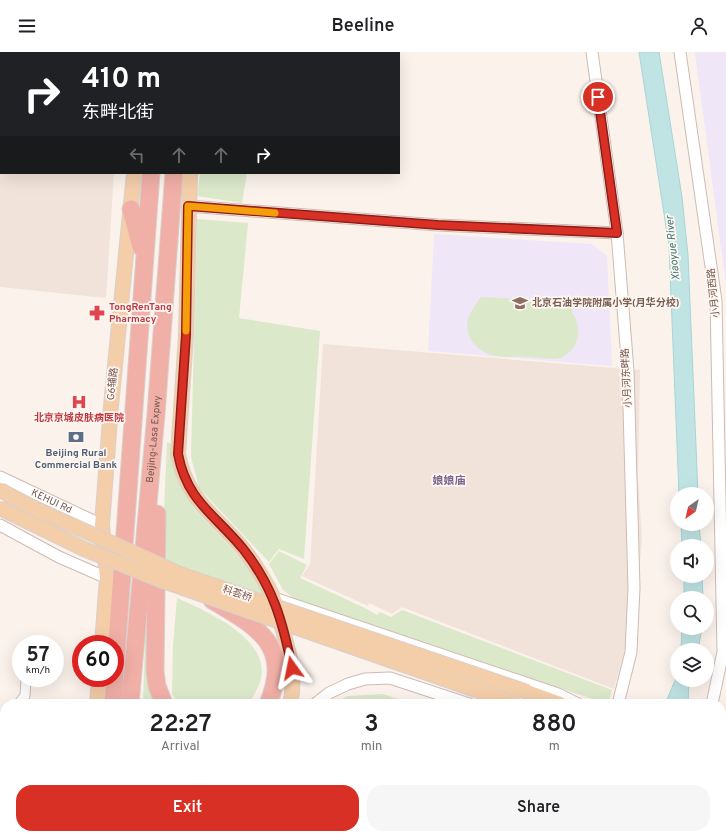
<!DOCTYPE html>
<html lang="en">
<head>
<meta charset="utf-8">
<style>
	body { margin:0; font-family:Overpass,"Noto Sans SC",sans-serif; background:#f6f6f6; color:#202124; height:100vh; display:flex; flex-direction:column; font-size:15px; white-space:nowrap }
	* { box-sizing:border-box; margin:0 }
	p { font-size:13px; color:#757577 }
	.icon { flex:none; width:22px; height:22px; fill:none; stroke:currentColor; stroke-width:2; stroke-linecap:round; stroke-linejoin:round }
	.map { position:relative; flex:1; overflow:hidden }
	.sheet { position:absolute; left:0px; top:647px; width:726px; height:140px; display:flex; flex-direction:column; background:#fff; border-radius:16px 16px 0 0; box-shadow:0 4px 16px #0002 }
	.sheet>* { flex:none }
	.top-card { position:absolute; left:0px; top:0px; width:400px; height:122px; box-shadow:0 4px 16px #0002; background:#202124; color:#fff; overflow:hidden }
	.needle { width:26px; rotate:214deg }
	.buttons { position:absolute; left:670px; top:435px; display:grid; gap:8px }
	.buttons a { display:grid; place-items:center; width:44px; height:44px; border-radius:50%; background:#fff; box-shadow:0 4px 16px #0002; font-size:20px }
	.speed { position:absolute; left:12px; top:583px; display:flex; gap:8px; font-size:20px; font-weight:700; text-align:center }
	.speed>* { display:grid; place-content:center; width:52px; height:52px; border-radius:50%; background:#fff; box-shadow:0 4px 16px #0002; line-height:1 }
	.speed small { font-size:10px; font-weight:400 }
	.speed .limit { border:6px solid #d22; background:#fff; color:#111 }
	.pin { position:absolute; display:grid; place-items:center; width:34px; height:34px; color:#fff; margin:-17px; border:2px solid #fff; border-radius:50%; box-shadow:0 1px 4px #0007 }
	.me { position:absolute; width:44px; margin:-22px; rotate:348deg; stroke-linejoin:round; filter:drop-shadow(0 0 3px #0008) }
	.turn { display:flex; align-items:center; gap:14px; height:84px; padding:0 16px; font-size:18px }
	.turn .icon { width:52px; height:52px; stroke-width:2.5 }
	.turn b { display:block; font-size:28px; line-height:34px }
	.lanes { display:flex; align-items:center; height:38px; padding:0 16px; background:#0003; justify-content:center; gap:20px; direction:ltr }
	.lanes .off { opacity:.35 }
	.eta { display:flex; justify-content:space-evenly; align-items:center; height:68px; text-align:center }
	.eta b { font-size:24px; font-weight:600; line-height:28px }
	.primary-button { display:flex; gap:8px; margin-top:auto; padding:8px 16px }
	.primary-button a { flex:1; height:46px; border-radius:16px; background:#d93025; color:#fff; font-size:16px; font-weight:600; line-height:46px; text-align:center }
	.primary-button a+a { background:#f6f6f6; color:#202124 }
	header { display:flex; justify-content:space-between; align-items:center; height:52px; padding:0 16px; background:#fff; font-size:18px; font-weight:600 }
	.map>svg:first-child { display:block }
	.residential { fill:#f2e3da }
	.education { fill:#efe7f8 }
	.green { fill:#dbe8ca }
	.water { fill:#c0e4e4; stroke:#a7d5d5 }
	.lines { fill:none; stroke-linecap:round; stroke-linejoin:round }
	.minor-casing { stroke:#cfbbb3; stroke-width:11 }
	.tertiary-casing { stroke:#cfbbb3; stroke-width:13 }
	.primary-casing { stroke:#d8d0ce; stroke-width:16 }
	.motorway-casing { stroke:#d8d0ce; stroke-width:19 }
	.minor { stroke:#fff; stroke-width:9 }
	.tertiary { stroke:#fff; stroke-width:11 }
	.primary { stroke:#f4cda9; stroke-width:14 }
	.motorway { stroke:#f0afa7; stroke-width:17 }
	.primary-bridge-casing { stroke:#d8d0ce; stroke-width:16; stroke-linecap:butt }
	.primary-bridge { stroke:#f4cda9; stroke-width:14 }
	.route-casing { stroke:#8d1f18; stroke-width:10 }
	.route { stroke:#d93025; stroke-width:7 }
	.slow { stroke:#f59e0b; stroke-width:7 }
	.labels { text-anchor:middle; dominant-baseline:central; stroke-width:3.5; stroke-linejoin:round; paint-order:stroke }
	.street-label { font-size:10px; fill:#75574f; stroke:#fef7f1 }
	.education-label { font-size:10px; font-weight:bold; fill:#785e54; stroke:#fef7f1; text-anchor:start }
	.health-label { font-size:10px; font-weight:bold; fill:#be3a42; stroke:#fef7f1; text-anchor:start }
	.service-label { font-size:10px; font-weight:bold; fill:#4e5e75; stroke:#fef7f1 }
	.water-label { font-size:11px; font-style:italic; fill:#437878; stroke:#fef7f1 }
	.neighbourhood-label { font-size:11px; font-weight:bold; fill:#7c6790; stroke:#fef7f1 }
</style>
</head>
<body>
<header><svg class="icon" aria-label="menu" viewBox="0 0 24 24"><path d="M4 6h16M4 12h16M4 18h16"/></svg>Beeline<svg class="icon" aria-label="person" viewBox="0 0 24 24"><circle cx="12" cy="8" r="4"/><path d="M4 21q1-7 8-7t8 7"/></svg></header>
<div class="map">
<svg width="726" height="787" viewBox="0 0 726 787">
	<rect width="100%" height="100%" fill="#fbf2eb"/>
	<!-- residential -->
	<path class="residential" d="M0 0H121L1 1V121H114L106 246 0 235Z
		M323 292 640 318 638 424 642 486 636 558 614 637 402 555 392 562 369 551 368 554 302 524 310 512Z
		M283 782H434L450 787H282Z"/>
	<!-- education -->
	<path class="education" d="M695 0H726V233L697 17Z
		M434 182 592 192 607 204 612 314 428 299Z
		M721 753 726 755V787H675L676 782H721Z"/>
	<!-- green -->
	<path class="green" d="M200 121H247L242 151 197 144Z
		M197 167 248 171 239 266 320 279 304 507 279 497 269 510 199 436 191 405Z
		M481 245 573 250 572 260C583 276 580 298 560 306 553 308 534 305 526 305 515 304 502 306 492 303 474 298 463 282 469 264 472 257 477 251 481 245Z
		M167 390 171 392C173 409 176 426 185 442 197 464 217 479 233 498 246 513 257 528 265 547L162 507Z
		M279 499 307 513 300 526 367 557 377 563 380 560 391 565 402 558 612 638 608 652 299 550 283 538 269 512Z
		M177 546C217 564 294 598 247 652H179L172 642 173 594Z
		M146 551H149V629L154 652H143Z
		M383 642 413 652H335L347 644Z
		M10 782H78V787H10Z
		M167 782H284V787H165Z
		M440 782H577L575 787H457Z"/>
	<!-- water -->
	<path class="water" d="M639 0H659L682 145 688 203 698 442H679L669 194Z
		M681 472H699L701 494H682Z
		M684 524H702L703 546H684Z
		M682 576H702L698 598H681Z
		M677 624V628H689L688 652H665Z"/>
	<g class="lines">
		<defs>
			<path id="minor" d="M18 652 25 644 26 626
				M0 706H5
				M300 787 313 783 333 787
				M586 787 587 782"/>
			<g id="tertiary">
				<path d="M592 0 617 181 628 319 634 536 631 600 618 652"/>
				<path d="M680 0 716 249 723 600 712 652"/>
				<path d="M188 154 438 173 617 181"/>
				<path id="s1" d="M0 425 102 473"/>
				<path d="M0 473 59 505 107 526"/>
				<path d="M274 546 558 642 578 652"/>
				<path d="M315 652 329 641 348 632 365 627 390 626 469 652"/>
			</g>
			<path id="primary" d="M143 1V0
				M198 1V0
				M190 121 186 283 178 402C187 450 216 463 244 498 255 512 265 528 273 545 277 553 278 563 281 571 288 598 297 625 290 652
				M102 592 107 526 102 473 111 354 134 121
				M527 640 560 652
				M97 652 99 626
				M721 713 726 716
				M721 731 726 733
				M84 787 85 782
				M146 787 148 782"/>
			<g id="motorway">
				<path d="M159 1 160 0"/>
				<path d="M182 1V0"/>
				<path d="M131 157 141 195"/>
				<path d="M157 462 155 619 157 634 164 652"/>
				<path d="M212 548C256 574 293 593 268 652"/>
				<path d="M115 619 151 121"/>
				<path d="M113 652 115 626"/>
				<path id="s2" d="M130 652 156 362 174 121"/>
				<path d="M132 782 133 787"/>
				<path d="M97 787 99 782"/>
				<path d="M119 787V782"/>
			</g>
		</defs>
		<!-- minor casing -->
		<use href="#minor" class="minor-casing"/>
		<!-- tertiary casing -->
		<use href="#tertiary" class="tertiary-casing"/>
		<!-- primary casing -->
		<use href="#primary" class="primary-casing"/>
		<!-- motorway casing -->
		<use href="#motorway" class="motorway-casing"/>
		<!-- minor -->
		<use href="#minor" class="minor"/>
		<!-- tertiary -->
		<use href="#tertiary" class="tertiary"/>
		<!-- primary -->
		<use href="#primary" class="primary"/>
		<!-- motorway -->
		<use href="#motorway" class="motorway"/>
		<defs>
			<path id="primary-bridge" d="M0 438 34 456 180 522 527 640
				M0 456 84 497 163 529 516 652"/>
		</defs>
		<!-- primary-bridge casing -->
		<use href="#primary-bridge" class="primary-bridge-casing"/>
		<!-- primary-bridge -->
		<use href="#primary-bridge" class="primary-bridge"/>
	</g>
	<g class="lines">
		<defs>
			<path id="route" d="M292 616C283 570 273 535 244 498 216 463 187 450 178 402L186 283 188 154 438 173 617 181 598 45"/>
		</defs>
		<!-- route casing -->
		<use href="#route" class="route-casing"/>
		<!-- route -->
		<use href="#route" class="route"/>
		<!-- slow -->
		<path class="slow" d="M186 279 188 154 275 161"/>
	</g>
	<!-- icons -->
	<defs>
		<symbol id="school-bare" viewBox="-9 -9 18 18"><path d="M0-5L7-2L0 1L-7-2ZM-4 1L0 2.5L4 1V4Q0 6-4 4Z" fill="#8d6e63" stroke="#fef7f1" stroke-width="2.5" paint-order="stroke"/></symbol>
		<symbol id="pharmacy-bare" viewBox="-9 -9 18 18"><path d="M-2-6h4v4h4v4h-4v4h-4v-4h-4v-4h4Z" fill="#e0444e" stroke="#fef7f1" stroke-width="2.5" paint-order="stroke"/></symbol>
		<symbol id="hospital-bare" viewBox="-9 -9 18 18"><path d="M-5-5h3v3.5h4V-5h3V5h-3V1.5h-4V5h-3Z" fill="#e0444e" stroke="#fef7f1" stroke-width="2.5" paint-order="stroke"/></symbol>
		<symbol id="bank-bare" viewBox="-9 -9 18 18"><path d="M-6-4H6V4H-6ZM0-2.3a2.3 2.3 0 1 0 0 4.6a2.3 2.3 0 1 0 0-4.6Z" fill="#5c6f8a" stroke="#fef7f1" stroke-width="2.5" paint-order="stroke"/></symbol>
	</defs>
	<g fill-rule="evenodd">
		<use href="#school-bare" x="509" y="240" width="22" height="22"/>
		<use href="#pharmacy-bare" x="86" y="250" width="22" height="22"/>
		<use href="#hospital-bare" x="68" y="339" width="22" height="22"/>
		<use href="#bank-bare" x="65" y="374" width="22" height="22"/>
	</g>
	<g class="labels">
		<!-- street labels -->
		<g class="street-label">
			<text transform="translate(714 241) rotate(-96)">小月河西路</text>
			<text transform="translate(627 326) rotate(-93)">小月河东畔路</text>
			<text transform="translate(113 332) rotate(-84)">G6辅路</text>
			<text stroke="none"><textPath href="#s2" startOffset="266">Beijing-Lasa Expwy</textPath></text>
			<text stroke="none"><textPath href="#s1" startOffset="57">KEHUI Rd</textPath></text>
			<text transform="translate(237 542) rotate(19)">科荟桥</text>
		</g>
		<!-- education labels -->
		<g class="education-label">
			<text x="532" y="251">北京石油学院附属小学(月华分校)</text>
		</g>
		<!-- health labels -->
		<g class="health-label">
			<text x="109" y="255">TongRenTang<tspan x="109" dy="12">Pharmacy</tspan></text>
			<text x="79" y="366" text-anchor="middle">北京京城皮肤病医院</text>
		</g>
		<!-- service labels -->
		<g class="service-label">
			<text x="76" y="401">Beijing Rural<tspan x="76" dy="12">Commercial Bank</tspan></text>
		</g>
		<!-- water labels -->
		<g class="water-label">
			<text transform="translate(673 196) rotate(-96)">Xiaoyue River</text>
		</g>
		<!-- neighbourhood labels -->
		<g class="neighbourhood-label">
			<text x="449" y="429">娘娘庙</text>
		</g>
	</g>
</svg>
<div class="buttons">
<a><svg class="needle" viewBox="-14 -14 28 28"><path d="M0-13l5 13h-10z" fill="#e53935"/><path d="M0 13l5-13h-10z" fill="#757577"/></svg></a>
<a><svg class="icon" aria-label="sound" viewBox="0 0 24 24"><path d="M4 9h4l5-4v14l-5-4H4zM17 9q2 3 0 6"/></svg></a>
<a><svg class="icon" aria-label="search" viewBox="0 0 24 24"><circle cx="10" cy="10" r="6"/><path d="M15 15l6 6"/></svg></a>
<a><svg class="icon" aria-label="layers" viewBox="0 0 24 24"><path d="M12 4l9 5-9 5-9-5zM3 14l9 5 9-5"/></svg></a>
</div>
<div class="speed"><div>57<small>km/h</small></div><div class="limit">60</div></div>
<div class="pin" style="left:598px;top:45px;background:#d93025"><svg class="icon" aria-label="arrive" viewBox="0 0 24 24"><path d="M6 21V4h12l-3 4 3 4H6"/></svg></div>
<svg class="me" style="left:292px;top:616px" viewBox="-20 -20 40 40"><path d="M0-17L14 15 0 8-14 15z" fill="#d93025" stroke="#fff" stroke-width="4"/></svg>
<div class="top-card">
<div class="turn"><svg class="icon" aria-label="right" viewBox="0 0 24 24"><path d="M7 20v-9h11M14 6l5 5-5 5"/></svg><div><b>410 m</b>东畔北街</div></div>
<div class="lanes"><svg class="icon off" aria-label="left" viewBox="0 0 24 24"><path d="M17 20v-9H6M10 6l-5 5 5 5"/></svg><svg class="icon off" aria-label="ahead" viewBox="0 0 24 24"><path d="M12 20V5M6 11l6-6 6 6"/></svg><svg class="icon off" aria-label="ahead" viewBox="0 0 24 24"><path d="M12 20V5M6 11l6-6 6 6"/></svg><svg class="icon" aria-label="right" viewBox="0 0 24 24"><path d="M7 20v-9h11M14 6l5 5-5 5"/></svg></div>
</div>
<section class="sheet">
<div class="eta">
<div><b>22:27</b><p>Arrival</p></div>
<div><b>3</b><p>min</p></div>
<div><b>880</b><p>m</p></div>
</div>
<div class="primary-button"><a>Exit</a><a>Share</a></div>
</section>
</div>
</body>
</html>
